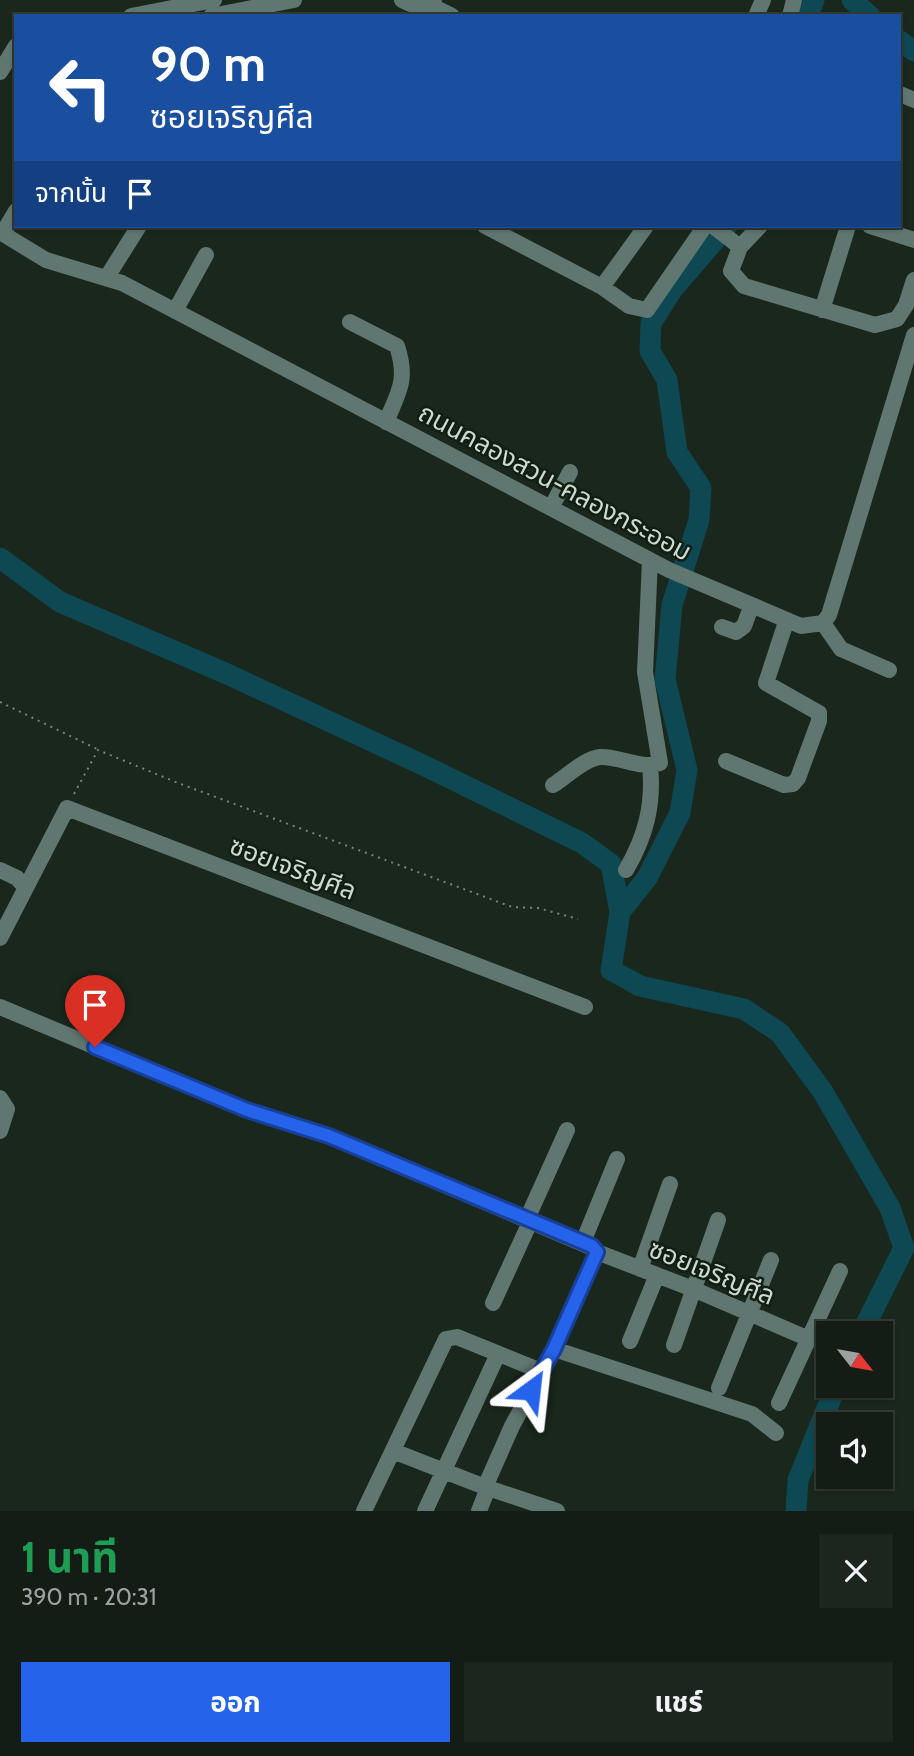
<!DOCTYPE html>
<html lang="th">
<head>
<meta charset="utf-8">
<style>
	body { margin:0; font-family:Cabin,"Noto Sans Thai",sans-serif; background:#1d261e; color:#f1f3f6; height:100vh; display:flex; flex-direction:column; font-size:26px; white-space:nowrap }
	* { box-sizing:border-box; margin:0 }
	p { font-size:23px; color:#9da2a0 }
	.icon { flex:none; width:38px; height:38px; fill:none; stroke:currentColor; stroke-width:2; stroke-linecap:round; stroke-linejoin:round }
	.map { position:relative; height:1511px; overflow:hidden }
	.sheet { display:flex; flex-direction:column; background:#141d15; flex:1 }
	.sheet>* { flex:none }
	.top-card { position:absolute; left:14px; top:14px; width:887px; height:214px; border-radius:0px; box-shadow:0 2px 5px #0004,0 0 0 2px #333b34; background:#1a4fa0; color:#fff; overflow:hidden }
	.needle { width:46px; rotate:121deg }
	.controls { position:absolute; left:816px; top:1321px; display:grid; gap:14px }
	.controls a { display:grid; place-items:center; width:77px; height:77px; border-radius:0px; background:#141d15; box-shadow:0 2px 5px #0004,0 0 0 2px #333b34; font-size:35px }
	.pin { position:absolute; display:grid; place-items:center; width:60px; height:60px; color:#fff; margin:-72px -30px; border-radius:50% 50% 50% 0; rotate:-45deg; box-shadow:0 0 7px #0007 }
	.pin .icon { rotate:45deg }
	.me { position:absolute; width:77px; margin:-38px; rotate:30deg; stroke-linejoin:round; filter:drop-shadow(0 0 5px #0008) }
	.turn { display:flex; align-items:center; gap:24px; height:147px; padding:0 21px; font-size:32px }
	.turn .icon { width:91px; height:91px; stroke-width:2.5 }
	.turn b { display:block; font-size:49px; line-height:60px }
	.then { display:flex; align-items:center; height:66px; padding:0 21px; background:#0003; gap:14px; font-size:26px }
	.round { display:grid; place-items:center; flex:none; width:74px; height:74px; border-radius:0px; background:#1d261e }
	.headline { display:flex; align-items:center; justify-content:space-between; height:119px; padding:0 21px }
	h1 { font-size:42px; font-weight:700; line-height:52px; color:#1e9e55 }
	.button { display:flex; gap:14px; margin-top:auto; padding:14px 21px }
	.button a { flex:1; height:80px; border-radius:0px; background:#2563eb; color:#fff; font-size:28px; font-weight:700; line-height:80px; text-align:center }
	.button a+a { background:#1d261e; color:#f1f3f6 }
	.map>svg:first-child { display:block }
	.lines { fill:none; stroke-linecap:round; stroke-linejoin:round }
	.river { stroke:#0d4853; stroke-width:21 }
	.path { stroke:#79847a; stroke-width:2; stroke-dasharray:2 5; stroke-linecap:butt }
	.minor { stroke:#607671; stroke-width:16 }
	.route-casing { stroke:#184099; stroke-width:18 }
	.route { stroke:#2563eb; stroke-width:12 }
	.labels { text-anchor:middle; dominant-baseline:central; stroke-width:5; stroke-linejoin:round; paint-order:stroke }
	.street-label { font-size:26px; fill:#d0d9d1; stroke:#111e12 }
</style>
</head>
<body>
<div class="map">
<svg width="914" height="1511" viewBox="0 0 914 1511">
	<rect width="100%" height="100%" fill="#1a271c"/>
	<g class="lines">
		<!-- river -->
		<path class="river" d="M852 0 870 16
			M808 16 814 0
			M900 41 914 51
			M0 558 60 602 225 673 423 765 582 843 611 864 620 912 611 970 640 986 744 1009 780 1033 823 1092 890 1208 904 1248 861 1334
			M620 912 647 878 680 813 687 770 665 679 672 605 699 520 701 488 677 452 667 380 650 351 651 323 672 290 727 226
			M796 1511 798 1480 836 1386"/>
		<!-- path -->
		<path class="path" d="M0 702 97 749
			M74 794 98 750 178 783 512 907 538 908 578 919"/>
		<!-- minor -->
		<path class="minor" d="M402 0C413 6 424 10 434 0
			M430 5 452 16
			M131 16 214 0
			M211 16 294 0
			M756 16 763 0
			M790 16 794 0
			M0 72 16 46
			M900 94 914 100
			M485 226 602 287 646 226
			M713 226 740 247
			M760 226 740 247 731 271 744 286 875 325 897 319 906 305 914 280
			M870 226 914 240
			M0 232 46 260 122 283 669 570 801 626 823 623 829 615 914 335
			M3 233 16 211
			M107 277 139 226
			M602 287 629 306 647 310 705 226
			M822 310 848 226
			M175 311 206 255
			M350 322 397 346C408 380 399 391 386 422
			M551 508 570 472
			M823 623 841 649 889 670
			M722 627 736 632 744 626 751 607
			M726 761 784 785 793 784 798 778 819 721V713L766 683 786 622
			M553 785C566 777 584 759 600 757 620 756 641 770 660 763L645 672 650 560
			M0 870 17 878 25 887
			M626 870C646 836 654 804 650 765
			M0 938 67 808 585 1007
			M0 1007 247 1110 329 1136 595 1249 597 1252 554 1349 512 1426 485 1487
			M0 1098 7 1109 0 1131
			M527 1219 567 1130
			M583 1242 617 1159
			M597 1252 693 1289 809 1339
			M640 1269 670 1184
			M493 1303 531 1220
			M630 1341 657 1275
			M674 1345 718 1220
			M554 1349 752 1414 776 1433
			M719 1388 771 1260
			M779 1403 840 1271
			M393 1451 485 1487 557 1511
			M364 1511 446 1339 457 1337 541 1371
			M425 1511 498 1354
			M479 1511 488 1488"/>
	</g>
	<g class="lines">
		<defs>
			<path id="route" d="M95 1047 247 1110 329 1136 592 1246 597 1252 554 1349 531 1390"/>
		</defs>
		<!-- route casing -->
		<use href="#route" class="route-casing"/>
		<!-- route -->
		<use href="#route" class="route"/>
	</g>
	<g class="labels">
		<!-- street labels -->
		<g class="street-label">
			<text transform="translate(555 482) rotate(28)">ถนนคลองสวน-คลองกระออม</text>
			<text transform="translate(293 868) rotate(21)">ซอยเจริญศีล</text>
			<text transform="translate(712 1272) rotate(22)">ซอยเจริญศีล</text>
		</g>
	</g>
</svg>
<div class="controls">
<a><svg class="needle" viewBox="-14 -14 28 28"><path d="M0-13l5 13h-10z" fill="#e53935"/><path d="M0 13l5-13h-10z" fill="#9da2a0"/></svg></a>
<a><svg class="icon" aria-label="sound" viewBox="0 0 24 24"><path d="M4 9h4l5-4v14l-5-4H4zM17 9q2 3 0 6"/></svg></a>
</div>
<div class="pin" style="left:95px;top:1047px;background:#d93025"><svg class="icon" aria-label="arrive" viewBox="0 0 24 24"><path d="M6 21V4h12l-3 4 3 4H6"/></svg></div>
<svg class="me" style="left:531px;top:1390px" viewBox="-20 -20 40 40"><path d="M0-17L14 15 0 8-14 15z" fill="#2563eb" stroke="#fff" stroke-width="4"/></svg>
<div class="top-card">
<div class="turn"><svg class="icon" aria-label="left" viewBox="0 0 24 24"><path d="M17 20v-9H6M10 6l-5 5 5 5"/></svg><div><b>90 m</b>ซอยเจริญศีล</div></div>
<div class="then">จากนั้น<svg class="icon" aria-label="arrive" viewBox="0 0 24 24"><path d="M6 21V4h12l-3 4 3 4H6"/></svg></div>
</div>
</div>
<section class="sheet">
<div class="headline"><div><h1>1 นาที</h1><p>390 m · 20:31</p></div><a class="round"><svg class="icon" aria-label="close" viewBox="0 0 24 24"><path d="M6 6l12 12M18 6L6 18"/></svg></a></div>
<div class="button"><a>ออก</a><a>แชร์</a></div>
</section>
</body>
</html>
